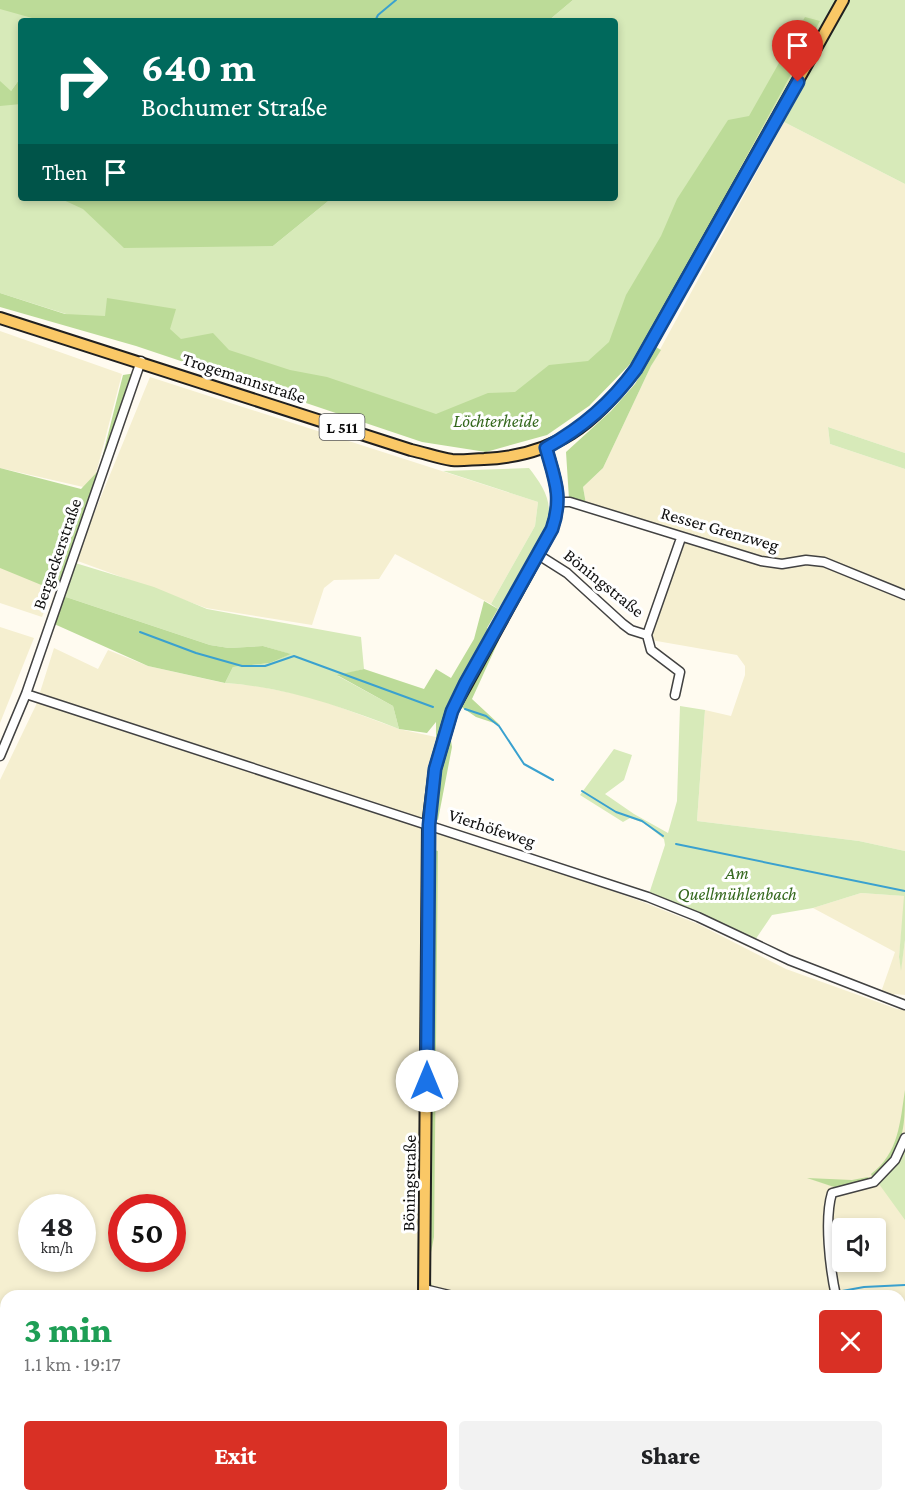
<!DOCTYPE html>
<html lang="en">
<head>
<meta charset="utf-8">
<style>
	body { margin:0; font-family:"Crimson Pro",serif; background:#f2f2f2; color:#202124; height:100vh; display:flex; flex-direction:column; font-size:22px; white-space:nowrap }
	* { box-sizing:border-box; margin:0 }
	p { font-size:20px; color:#757577 }
	.icon { flex:none; width:33px; height:33px; fill:none; stroke:currentColor; stroke-width:2; stroke-linecap:round; stroke-linejoin:round }
	.map { position:relative; flex:1; overflow:hidden }
	.drawer { position:absolute; left:0px; top:1290px; width:906px; height:212px; display:flex; flex-direction:column; background:#fff; border-radius:18px 18px 0 0; box-shadow:0 3px 9px #0003 }
	.drawer>* { flex:none }
	.banner { position:absolute; left:18px; top:18px; width:600px; height:183px; border-radius:6px; box-shadow:0 3px 9px #0003; background:#00695c; color:#fff; overflow:hidden }
	.controls { position:absolute; left:832px; top:1218px; display:grid; gap:12px }
	.controls a { display:grid; place-items:center; width:54px; height:54px; border-radius:6px; background:#fff; box-shadow:0 3px 9px #0003; font-size:30px }
	.speed { position:absolute; left:18px; top:1194px; display:flex; gap:12px; font-size:30px; font-weight:700; text-align:center }
	.speed>* { display:grid; place-content:center; width:78px; height:78px; border-radius:50%; background:#fff; box-shadow:0 3px 9px #0003; line-height:1 }
	.speed small { font-size:15px; font-weight:400 }
	.speed .limit { border:9px solid #d22; background:#fff; color:#111 }
	.pin { position:absolute; display:grid; place-items:center; width:51px; height:51px; color:#fff; margin:-62px -26px; border-radius:50% 50% 50% 0; rotate:-45deg; box-shadow:0 0 6px #0007 }
	.pin .icon { rotate:45deg }
	.me { position:absolute; width:66px; margin:-33px; rotate:0deg; stroke-linejoin:round; filter:drop-shadow(0 0 4px #0008) }
	.turn { display:flex; align-items:center; gap:21px; height:126px; padding:0 24px; font-size:27px }
	.turn .icon { width:78px; height:78px; stroke-width:2.5 }
	.turn b { display:block; font-size:42px; line-height:51px }
	.then { display:flex; align-items:center; height:57px; padding:0 24px; background:#0003; gap:12px; font-size:22px }
	.round { display:grid; place-items:center; flex:none; width:63px; height:63px; border-radius:6px; background:#f2f2f2 }
	.overview { display:flex; align-items:center; justify-content:space-between; height:102px; padding:0 24px }
	h1 { font-size:36px; font-weight:800; line-height:45px; color:#1e9e55 }
	.cta { display:flex; gap:12px; margin-top:auto; padding:12px 24px }
	.cta a { flex:1; height:69px; border-radius:6px; background:#d93025; color:#fff; font-size:24px; font-weight:800; line-height:69px; text-align:center }
	.cta a+a { background:#f2f2f2; color:#202124 }
	.map>svg:first-child { display:block }
	.farmland { fill:#f5efd0; fill-rule:evenodd }
	.green { fill:#d7eab9 }
	.forest { fill:#bcdb98 }
	.cemetery { fill:#dae2c1 }
	.lines { fill:none; stroke-linecap:round; stroke-linejoin:round }
	.stream { stroke:#3aa1cf; stroke-width:2 }
	.minor-casing { stroke:#424242; stroke-width:11 }
	.major-casing { stroke:#202020; stroke-width:14 }
	.minor { stroke:#fff; stroke-width:8 }
	.major { stroke:#fac866; stroke-width:10 }
	.route-casing { stroke:#114b97; stroke-width:15 }
	.route { stroke:#1a73e8; stroke-width:10 }
	.labels { text-anchor:middle; dominant-baseline:central; stroke-width:6; stroke-linejoin:round; paint-order:stroke }
	.shield { fill:#fff; stroke:#575757; stroke-width:1.5 }
	.shield-label { font-size:16px; font-weight:bold; fill:#0f0f0f }
	.street-label { font-size:18px; fill:#0f0f0f; stroke:#fff }
	.park-label { font-size:18px; font-style:italic; fill:#34681d; stroke:#fff }
</style>
</head>
<body>
<div class="map">
<svg width="905" height="1501" viewBox="0 0 905 1501">
	<rect width="100%" height="100%" fill="#fffbf0"/>
	<!-- farmland -->
	<path class="farmland" d="M784 122 905 184V453L828 427 830 444 905 469V851L859 841 697 821 705 710 731 716 745 675V666L737 655 645 639 681 538 586 504 583 487 603 468 651 366Z
		M0 331 122 374 92 489 0 468Z
		M150 377 538 502 535 526 491 604 395 554 379 579 334 580 324 588 312 625 206 608 75 560Z
		M0 563 54 586 42 617 0 603Z
		M0 627 34 638 0 723Z
		M54 648 98 669 108 650 148 666 224 683 252 685 312 697 399 729 445 739 429 825 643 902 698 924 786 969 897 1009 905 1010V1474H900V1296H6V1450L0 1447V780L36 705ZM32 1208H82V1258H32ZM122 1208H172V1258H122ZM843 1228H876V1262H843Z
		M861 893 905 896 899 957 901 968 905 940V995L895 994 891 1000 880 995 895 952 813 908Z
		M0 1472 6 1476V1496H34L42 1501H0Z
		M79 1496H234L231 1501H88Z
		M423 1496H861L860 1501H423Z"/>
	<!-- green -->
	<path class="green" d="M0 0 59 21H21V77L11 91 21 95V198H140L273 246 332 198H615V21H548L573 0H905V184L784 122 773 110 665 309 589 406 422 424 179 350 0 293Z
		M828 427 905 453V469L830 444Z
		M529 468C539 481 548 493 549 509 551 529 510 590 498 609L491 604 535 526 538 502 443 471Z
		M72 562 154 587 207 609 361 637 364 669 338 676 393 706 399 729C342 707 286 687 225 683L233 667 270 663 290 654 263 646 229 648 210 645 63 596Z
		M680 706 705 710 697 821 859 841 905 851V940L901 971 899 957 904 896 861 893 813 908 772 915 753 943 648 897 665 845 664 839 644 823 630 818 623 822 580 795 614 749 632 755 624 780 605 794 634 814 668 833 677 801Z
		M905 1148V1220L879 1184 880 1180Z
		M900 1486 905 1487V1501H865V1496H900Z"/>
	<!-- forest -->
	<path class="forest" d="M0 0H573L548 21H34L32 18 0 9Z
		M805 17 820 21 638 356 589 406 547 435 486 452 422 442 136 346 0 307V293L65 314 105 316 107 298 176 309 170 329 181 339 213 333 229 350 290 370 327 377 436 414 488 393 515 392 549 365 588 361 609 342 626 295 661 236 677 199 728 120 749 116Z
		M21 77V104L0 106V81L11 91Z
		M59 198H332L273 246 124 248 83 209Z
		M656 347 661 350 651 366 603 468 583 487 586 504 569 499 566 452 611 411 635 384Z
		M136 373 100 492 72 550 56 591 0 568V468L81 489 99 470 123 375Z
		M63 596 210 645 229 648 263 646 291 654 270 663 233 667 225 683 148 666 52 623Z
		M484 601 498 609 487 628 499 640 472 699 500 725 476 717 454 702 447 715 452 747 438 820 424 816 429 770 436 744V722L427 733 399 729 393 706 337 675 364 669 424 689 436 669 451 678 474 639Z
		M425 847 438 851 434 1237 428 1268 434 1296H417L423 931 421 907Z
		M905 1090C905 1132 904 1147 873 1179L871 1174C899 1153 900 1122 905 1090Z
		M868 1177 869 1179 837 1188 807 1178 852 1180Z"/>
	<!-- cemetery -->
	<path class="cemetery" d="M234 1496H423V1501H231Z"/>
	<g class="lines">
		<!-- stream -->
		<path class="stream" d="M375 21 378 15 396 0
			M140 632 196 653 242 666H265L294 656 433 707
			M465 709 486 716 499 726 524 764 553 780
			M582 791 616 812 642 821 663 836
			M676 844 905 891
			M842 1291 864 1287 905 1285
			M826 1296H827"/>
		<defs>
			<path id="minor" d="M559 502H570L761 561 782 564 806 560 824 562 905 595
				M537 554 567 573 623 624 631 630 647 635 651 650 680 672 675 695
				M647 635 681 538
				M26 694 648 897 698 917 789 960 905 1005
				M0 756 26 694 141 361
				M424 1289 453 1296
				M836 1296C830 1269 824 1219 832 1193L874 1182 895 1160 905 1138
				M617 1501 619 1496
				M861 1501 862 1496"/>
			<path id="major" d="M0 318 411 450C425 453 438 458 452 460 462 461 474 459 484 459 555 456 595 424 636 369L843 0
				M424 1296 428 825 435 769 452 711 552 529C563 497 555 480 546 448
				M0 1454 6 1458
				M67 1496 76 1501
				M423 1501V1496"/>
		</defs>
		<!-- minor casing -->
		<use href="#minor" class="minor-casing"/>
		<!-- major casing -->
		<use href="#major" class="major-casing"/>
		<!-- minor -->
		<use href="#minor" class="minor"/>
		<!-- major -->
		<use href="#major" class="major"/>
	</g>
	<g class="lines">
		<defs>
			<path id="route" d="M427 1081 429 825 435 769 452 711 465 684 552 529C563 497 555 480 546 448 583 427 611 403 636 369L798 82"/>
		</defs>
		<!-- route casing -->
		<use href="#route" class="route-casing"/>
		<!-- route -->
		<use href="#route" class="route"/>
	</g>
	<g class="labels">
		<!-- shield labels -->
		<rect class="shield" x="319.5" y="414" width="45" height="26" rx="4.5"/>
		<g class="shield-label">
			<text x="342" y="427">L 511</text>
		</g>
		<!-- street labels -->
		<g class="street-label">
			<text transform="translate(244 378) rotate(18)">Trogemannstraße</text>
			<text transform="translate(720 529) rotate(16)">Resser Grenzweg</text>
			<text transform="translate(57 554) rotate(-71)">Bergackerstraße</text>
			<text transform="translate(604 583) rotate(39)">Böningstraße</text>
			<text transform="translate(492 828) rotate(18)">Vierhöfeweg</text>
			<text transform="translate(409 1183) rotate(-89)">Böningstraße</text>
		</g>
		<!-- park labels -->
		<g class="park-label">
			<text x="496" y="421">Löchterheide</text>
			<text x="737" y="873">Am<tspan x="737" dy="21">Quellmühlenbach</tspan></text>
		</g>
	</g>
</svg>
<div class="controls">
<a><svg class="icon" aria-label="sound" viewBox="0 0 24 24"><path d="M4 9h4l5-4v14l-5-4H4zM17 9q2 3 0 6"/></svg></a>
</div>
<div class="speed"><div>48<small>km/h</small></div><div class="limit">50</div></div>
<div class="pin" style="left:798px;top:82px;background:#d93025"><svg class="icon" aria-label="arrive" viewBox="0 0 24 24"><path d="M6 21V4h12l-3 4 3 4H6"/></svg></div>
<svg class="me" style="left:427px;top:1081px" viewBox="-20 -20 40 40"><circle r="19" fill="#fff"/><path d="M0-13L10 11 0 6-10 11z" fill="#1a73e8"/></svg>
<div class="banner">
<div class="turn"><svg class="icon" aria-label="right" viewBox="0 0 24 24"><path d="M7 20v-9h11M14 6l5 5-5 5"/></svg><div><b>640 m</b>Bochumer Straße</div></div>
<div class="then">Then<svg class="icon" aria-label="arrive" viewBox="0 0 24 24"><path d="M6 21V4h12l-3 4 3 4H6"/></svg></div>
</div>
<section class="drawer">
<div class="overview"><div><h1>3 min</h1><p>1.1 km · 19:17</p></div><a class="round" style="background:#d93025;color:#fff"><svg class="icon" aria-label="close" viewBox="0 0 24 24"><path d="M6 6l12 12M18 6L6 18"/></svg></a></div>
<div class="cta"><a>Exit</a><a>Share</a></div>
</section>
</div>
</body>
</html>
